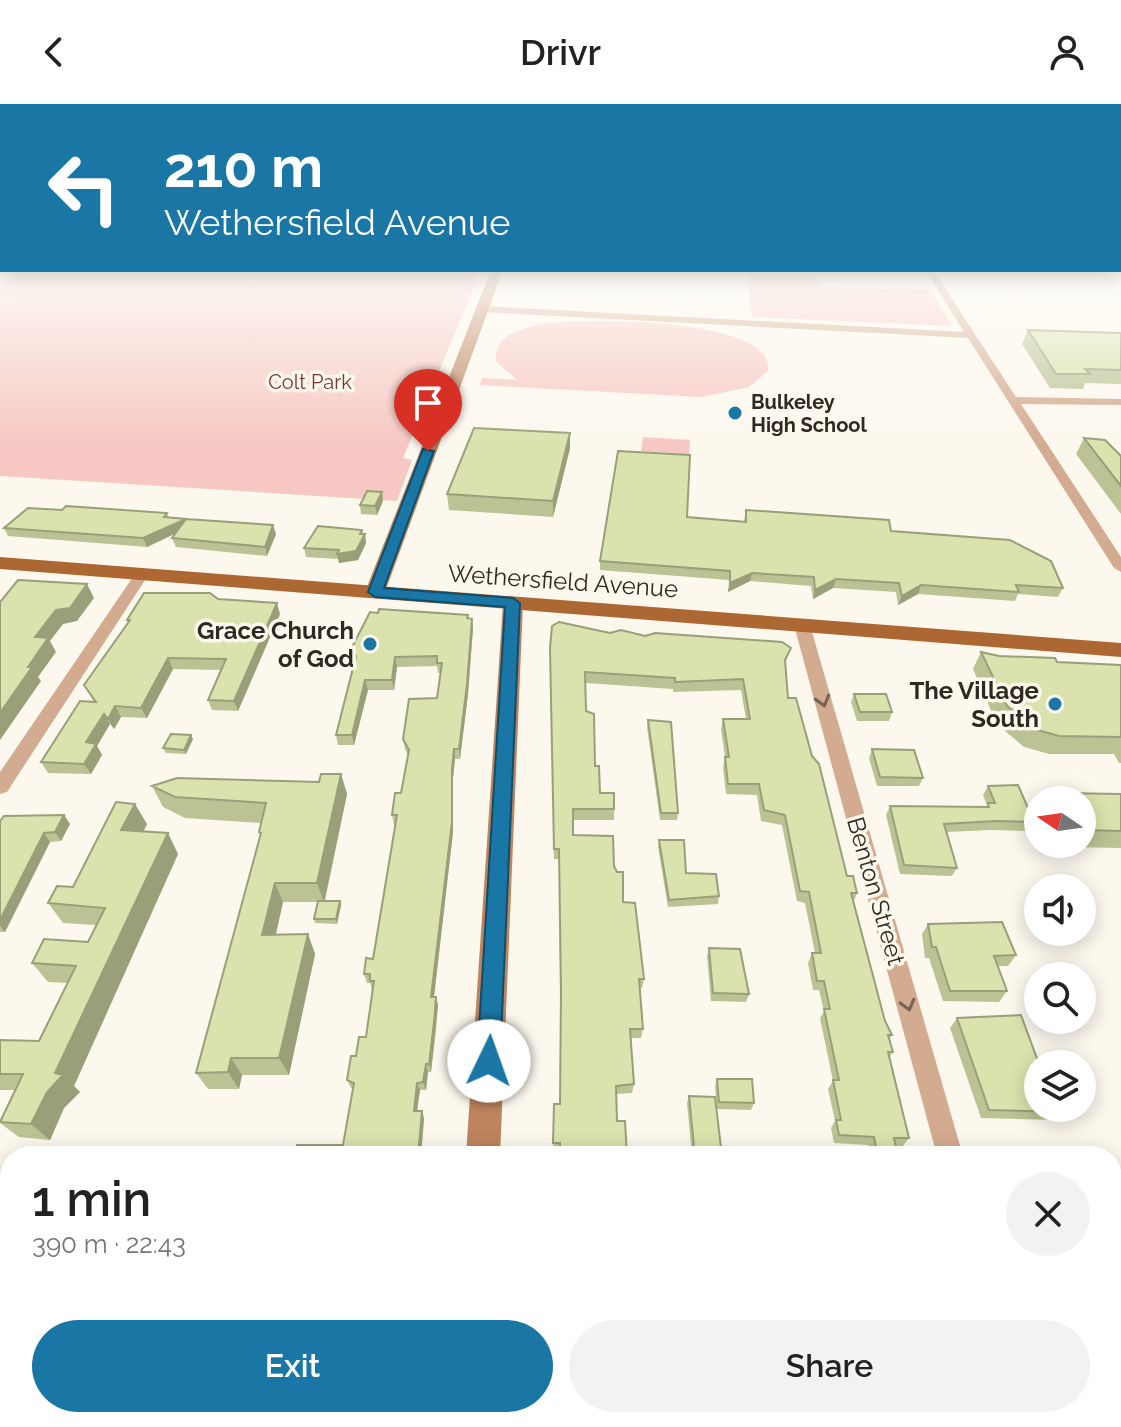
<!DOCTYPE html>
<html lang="en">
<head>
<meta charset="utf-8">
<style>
	body { margin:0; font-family:Raleway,sans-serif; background:#f2f2f2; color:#222; height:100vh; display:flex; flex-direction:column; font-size:30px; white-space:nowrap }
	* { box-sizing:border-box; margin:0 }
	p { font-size:26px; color:#767676 }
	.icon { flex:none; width:44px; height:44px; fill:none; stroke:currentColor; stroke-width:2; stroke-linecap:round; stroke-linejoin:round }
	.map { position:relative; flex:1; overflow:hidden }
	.drawer { position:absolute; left:0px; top:1042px; width:1122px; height:282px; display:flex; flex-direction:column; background:#fff; border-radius:32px 32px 0 0; box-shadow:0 4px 20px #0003 }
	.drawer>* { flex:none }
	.guide { position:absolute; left:0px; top:0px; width:1122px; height:168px; box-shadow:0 4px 20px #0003; background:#1a77a5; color:#fff; overflow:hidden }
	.needle { width:52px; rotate:283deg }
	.buttons { position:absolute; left:1024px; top:682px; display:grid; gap:16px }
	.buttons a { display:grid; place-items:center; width:72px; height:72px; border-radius:50%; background:#fff; box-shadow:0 4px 20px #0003; font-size:40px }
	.pin { position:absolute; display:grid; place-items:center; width:68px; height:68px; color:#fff; margin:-82px -34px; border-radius:50% 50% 50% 0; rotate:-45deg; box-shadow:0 0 8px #0007 }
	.pin .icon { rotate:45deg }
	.me { position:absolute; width:88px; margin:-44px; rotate:3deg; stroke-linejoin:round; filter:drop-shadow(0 0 6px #0008) }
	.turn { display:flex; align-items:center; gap:28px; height:168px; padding:0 32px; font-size:36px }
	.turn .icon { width:104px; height:104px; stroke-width:2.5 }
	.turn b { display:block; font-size:56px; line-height:68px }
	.round { display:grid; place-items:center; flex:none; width:84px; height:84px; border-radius:42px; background:#f2f2f2 }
	.overview { display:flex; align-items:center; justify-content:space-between; height:136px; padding:0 32px }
	h1 { font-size:48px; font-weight:600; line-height:60px }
	.cta { display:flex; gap:16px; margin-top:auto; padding:16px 32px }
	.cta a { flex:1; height:92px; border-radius:48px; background:#1a77a5; color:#fff; font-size:32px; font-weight:600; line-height:92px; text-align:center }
	.cta a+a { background:#f2f2f2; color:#222 }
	header { display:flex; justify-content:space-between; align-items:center; height:104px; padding:0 32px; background:#fff; font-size:36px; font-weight:600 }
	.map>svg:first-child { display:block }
	.green { fill:#f7c8c3 }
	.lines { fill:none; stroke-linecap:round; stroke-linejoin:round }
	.street { fill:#d3ab91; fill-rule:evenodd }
	.secondary { fill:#bd845d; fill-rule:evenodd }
	.primary { fill:#ad6733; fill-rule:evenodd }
	.wall { fill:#bbc395 }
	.shaded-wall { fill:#999f79 }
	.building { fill:#dae3ad; stroke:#999f79; stroke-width:2 }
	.oneway { stroke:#796453 }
	.route { fill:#1a77a5; stroke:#114d6b; stroke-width:2 }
	.poi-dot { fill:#1a77a5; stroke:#fdf8ee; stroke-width:3 }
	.labels { text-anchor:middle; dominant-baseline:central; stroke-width:7; stroke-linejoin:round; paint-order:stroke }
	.far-park-label { font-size:20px; fill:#7c3431; stroke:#fdf8ee }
	.far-poi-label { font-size:20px; font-weight:bold; fill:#2f2a21; stroke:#fdf8ee; text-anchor:start }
	.street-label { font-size:24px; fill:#2f2a21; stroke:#fdf8ee }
	.poi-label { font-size:24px; font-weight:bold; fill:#2f2a21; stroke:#fdf8ee; text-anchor:end }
</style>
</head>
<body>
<header><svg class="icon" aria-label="back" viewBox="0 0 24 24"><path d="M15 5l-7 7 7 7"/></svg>Drivr<svg class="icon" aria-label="person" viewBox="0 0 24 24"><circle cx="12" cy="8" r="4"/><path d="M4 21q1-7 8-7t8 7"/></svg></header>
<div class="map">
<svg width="1121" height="1323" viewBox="0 0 1121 1323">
	<rect width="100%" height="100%" fill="#fdf8ee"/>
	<!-- green -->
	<path class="green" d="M0 156 2 166H481L403 354 412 356 397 397 0 372Z
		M746 166H815L820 183 930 186 952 222 752 213Z
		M558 218C593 216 776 213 768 267L749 283 701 293 480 281 482 274 517 276 496 257C492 227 536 220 558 218Z
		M643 333 690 336 689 350 641 347Z"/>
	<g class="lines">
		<!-- street -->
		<path class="street" d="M925 166H933L1016 293 1121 295V301L1021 300 1121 453V468L1114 464 968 234 482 208 477 205 482 202 964 228Z
			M142 466 149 470 7 688 0 690V668L137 467Z
			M802 516 810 521 963 1052H937L794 521Z
			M1007 1314H1037L1040 1323H1010Z"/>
		<!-- secondary -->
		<path class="secondary" d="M491 166H503L385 488 375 494 368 492 365 488Z
			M513 493 523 499 500 1052H466L503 499Z
			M449 1314H489V1323H449Z"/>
		<!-- primary -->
		<path class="primary" d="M0 453 1121 539V553L0 465Z"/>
	</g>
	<!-- wall -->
	<path class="wall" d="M1120 156H1121V174L1113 166H1120Z
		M1028 226 1121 229V280L1085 279 1083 285 1050 284 1022 240Z
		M1084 334 1121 352V410L1076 350Z
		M570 344 553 413 449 406 447 390Z
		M382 388 383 397 377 411 361 410 360 401Z
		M62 406 167 409 169 414 276 430 267 452 176 443 172 434 176 429 147 443 8 432 4 424Z
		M746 406 891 427 1063 484 1058 493 1018 490 1015 497 918 490 898 501 896 488 833 484 813 495 811 482 750 477 728 488 729 476 600 466V457L687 413 744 417Z
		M362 426 363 430H365L366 439 358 456 339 459 338 455 306 453 304 444Z
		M218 495 280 510 238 607 212 606 208 596 221 566 173 565 147 614 121 613 114 625 110 620 97 642 102 651 91 670 48 669 41 658 94 598 84 581 128 519 127 516Z
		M468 514 473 524 468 590 460 655H455L453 674V728L434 893 438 901 436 927 431 968H428L426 986H420L417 1007 424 1014 421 1052H295L343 1041 353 985 351 984 347 976 356 952 366 933 372 886 370 879H367L364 870 373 855 396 721H394L392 711 401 689 408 651 405 645 403 635 437 594 441 569H438L437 562 397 563 394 586H368L354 641H338L336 631 354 561H351L348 551Z
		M610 529 791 544 785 560 788 594 847 772 857 789 854 797 885 917 892 931 889 935 893 948 890 952 909 1034 903 1042H896L898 1052H870L868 1041 834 1039 831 1024 835 1017 828 985 833 977 820 914 824 907 819 886H813L808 859 812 849H815L805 799 797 797 782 721 761 717 757 691 726 690 723 664 725 653 721 625 723 615H746L741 586 673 588V585L586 579V607L600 689 614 705V716H573V731L614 762 644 875 642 884H640L643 925 641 934H631L634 980 632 989 616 990 560 1047H553L554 1000H560V895L559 755H554L550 544Z
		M981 548 999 552 1057 558 1121 561V659H1119L1114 650H1049L1024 643 997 620 973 565Z
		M854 590 892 608 889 617H857L851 598Z
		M648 616 678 709 677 716H660L647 623Z
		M193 635 186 650 166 649 163 644Z
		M872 645 923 674 919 682H877L869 654Z
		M341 670 347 690 325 797H340L341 801 337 820 315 819 314 815 318 798H283L276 831 308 830 315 850 289 971H242L239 985H208L196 969 260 732 259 728 261 719 185 714 163 703 152 682 319 678Z
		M988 682 1034 718 1029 727 991 726 947 728 957 764 952 772 900 770 886 711 890 702 986 703 987 701 983 691Z
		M1064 689 1067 696H1059Z
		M1121 690V744L1069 743 1068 740H1082V696Z
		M64 711 70 720 61 737 50 738 5 828H0V717Z
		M147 720 143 728 178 750 74 982 80 988 64 1004 50 1036 19 1033 0 1019V1016L15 986H0V936L39 937 68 879 48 878 32 859 88 838 96 821 63 819 48 799 73 783Z
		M659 736 686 769 719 792 718 800 668 803 658 743Z
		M928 820 1016 851 1008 862H997L1007 887 999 898 943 897 929 854H925L922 830Z
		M709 844 749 890 746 898 711 897 707 852Z
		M957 914 1038 960 1065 1008 1055 1016 981 1014 950 924Z
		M717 975 754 999 751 1006 717 1005 715 982Z
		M689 992 722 1052H692L687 999Z
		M0 1177 3 1178 1 1183 8 1187 4 1198 10 1199V1280L0 1278V1253L4 1244H0Z
		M1121 1191V1323H1107V1321L1080 1323 1077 1314H1112Z
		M754 1314H984L986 1323H756Z"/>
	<!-- shaded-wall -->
	<path class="shaded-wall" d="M570 329V344L553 413V397Z
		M382 388 383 397 377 411 375 402Z
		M186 415 189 423 147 443 143 434Z
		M273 421 276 430 267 452 265 443Z
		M362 426 363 433 365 430 366 439 358 456 339 459 337 450 360 430Z
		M752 469 750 477 728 488 730 479Z
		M836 475 833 484 813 495 815 486Z
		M87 480 94 494 77 517 63 520 50 537 56 548 38 573 41 577 0 636V609L28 563 35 533 56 506Z
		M921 481 918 490 898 501 902 492Z
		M277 499 280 510 238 607 234 597Z
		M472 515 473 524 468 590 460 655 459 645Z
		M395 553 397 563 394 586 392 576Z
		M168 554 173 565 147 614 141 604Z
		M365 576 368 586 354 641 352 631Z
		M115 602 121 613 114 625 108 615Z
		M104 610 110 620 97 642 102 651 91 670 84 660 86 638Z
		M191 631 193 635 186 650 184 646Z
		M454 645 455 655 453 674V728L433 901 431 893Z
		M341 670 347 690 324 798 317 779Z
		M135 700 147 720 133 747 121 726Z
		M64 711 70 720 61 737 55 728Z
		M44 729 50 738 5 828 0 822V816Z
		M168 729 178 750 74 982 80 988 64 1004 50 1036 31 1020Z
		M275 779 283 798 271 850 262 831Z
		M340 797 341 801 337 820 336 815Z
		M308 830 315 850 289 971 279 954Z
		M436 893 438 901 431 968 429 960Z
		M231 954 242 971 239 985 228 968Z
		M426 960 428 968 426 986 423 978Z
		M417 979 420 986 416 1014 414 1007Z
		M422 1007 424 1014 421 1052H418Z
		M0 1177 3 1178 1 1183 8 1187 3 1202 0 1201Z"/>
	<!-- building -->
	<path class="building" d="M1028 226 1121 229V266L1085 265 1090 270H1056Z
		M474 324 570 329 553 397 447 390Z
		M1084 334 1105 336 1121 352V382Z
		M618 347 690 351 687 413 746 418V406L889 416 891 427 1010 436 1051 457 1063 484 1016 481 1019 488 921 481 902 492 899 479 836 475 815 486 814 473 752 469 730 479V467L600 457Z
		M367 387 382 388 375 402 360 401Z
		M66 402 167 409 164 413 186 415 143 434 4 424 28 404 62 406Z
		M186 415 273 421 265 443 172 434Z
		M318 422 362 426 360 430H365L356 447 337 450 339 446 304 444Z
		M18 476 87 480 70 504 56 506 35 533 48 534 28 563H32L0 609V498Z
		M144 489H210L218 495 277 499 234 597 208 596 226 555 168 554 141 604 115 602 108 615 104 610 86 638 96 640 84 660 41 658 80 597 96 598 84 581 130 516H127Z
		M379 505 468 511 467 514 472 515 467 580 459 645H454L452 665V718L431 893H436L434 918 429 960H426L423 978 417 979 414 1007H422L418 1052H295L297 1041H343L354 979 347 976 351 952H356L359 933H366L374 877H370V870H364L366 854 373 855 397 711H392L395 689H401L409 646 403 635 409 595 437 594 442 559H437V552L395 553 392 576H365L352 631H336L356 552 348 551 370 508 378 509Z
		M559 518 610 529 621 526 645 532 655 529 782 538 791 544 785 556 788 594H796L812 652 819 660 847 772H853L857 789H851L885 917 892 931H888L893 948H888L909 1034H894L898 1052H878L874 1033 839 1031 836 1016H841L833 976H839L824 905H830L824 877H817L812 849H821L809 788 800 787 785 711 764 706 759 680H728L725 653H729L723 615H750L743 575 675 578V574L585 568 586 607 594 610 595 662H599L600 689H614V705H573V731L613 732 614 762 617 768H623V798L635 799 644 875H639L643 925H630L634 980 616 982 617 1017H625L627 1052H560V1039H553L554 1000H560L561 887 559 745H554L550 544 552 522Z
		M981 548 999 552 1055 554 1057 558 1121 561V633L1059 632 1034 625 1007 602Z
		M854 590H886L892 608H860Z
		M648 616 671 618 678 709H661Z
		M171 630 191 631 184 646 163 644Z
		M872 645 914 646 923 674 880 673Z
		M321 670H341L317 779H275L262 831 308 830 279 954H231L228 968 196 969 261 729 259 728 266 699 175 693 152 682 177 674 319 678Z
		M1018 681 1034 718 996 717 944 720 957 764 904 761 890 702 989 703 988 699H995L988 682Z
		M1064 689 1121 690V727L1082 726V696H1067Z
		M116 698 135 700 121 726 168 729 55 969 63 971 47 988 31 1020 0 1018 23 970H0V936L39 937 76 862 32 859 44 835 88 838 105 804 48 799 57 782 73 783Z
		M64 711 55 728 44 729 0 816V717L4 712Z
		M659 736H684L686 769 716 770 719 792 669 796Z
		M318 797H340L336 815H314Z
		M1002 818 1016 851 994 852 1007 887H950L936 843H932L928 820Z
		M709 844 740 845 749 890 713 889Z
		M1021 911 1039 960H1038V1004H1064L1065 1008 989 1006 957 914Z
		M717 975H752L754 999 719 998Z
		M689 992 715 993 722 1052H695Z
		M1112 1167 1121 1191V1317L1097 1318 1096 1314H1112Z
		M0 1198 10 1199V1277L0 1276V1253L5 1241H0Z
		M760 1314H984L986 1323H884L876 1314 878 1323H761Z"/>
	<!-- one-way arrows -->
	<defs><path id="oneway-chevron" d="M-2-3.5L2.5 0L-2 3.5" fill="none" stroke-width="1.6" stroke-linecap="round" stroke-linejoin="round" transform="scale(2)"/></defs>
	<g class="oneway">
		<use href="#oneway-chevron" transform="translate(823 597) rotate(74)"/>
		<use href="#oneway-chevron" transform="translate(908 901) rotate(75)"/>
	</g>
	<!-- sky -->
	<linearGradient id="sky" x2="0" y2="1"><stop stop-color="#8ec0cf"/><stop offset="0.46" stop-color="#fefcf7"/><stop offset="1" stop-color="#fefcf7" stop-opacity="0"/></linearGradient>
	<rect width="1121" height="341" fill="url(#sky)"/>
	<!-- route -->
	<path class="route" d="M423 345 434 347 384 484 513 494 520 499 500 957 497 965 489 968 480 965 477 957 505 503 375 493 368 488Z"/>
	<!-- markers -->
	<g class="poi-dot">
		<circle cx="735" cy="309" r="8"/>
		<circle cx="370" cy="540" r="8"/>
		<circle cx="1055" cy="600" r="8"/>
	</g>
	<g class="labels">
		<!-- far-park labels -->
		<g class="far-park-label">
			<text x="310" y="278">Colt Park</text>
		</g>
		<!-- far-poi labels -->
		<g class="far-poi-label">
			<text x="751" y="298">Bulkeley<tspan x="751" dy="23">High School</tspan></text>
		</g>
		<!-- street labels -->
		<g class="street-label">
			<text transform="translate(563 477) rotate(4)">Wethersfield Avenue</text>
			<text transform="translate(876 787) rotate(74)">Benton Street</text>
		</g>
		<!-- poi labels -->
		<g class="poi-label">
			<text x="354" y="526">Grace Church<tspan x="354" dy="28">of God</tspan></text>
			<text x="1039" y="586">The Village<tspan x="1039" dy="28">South</tspan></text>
		</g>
	</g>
</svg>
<div class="buttons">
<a><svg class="needle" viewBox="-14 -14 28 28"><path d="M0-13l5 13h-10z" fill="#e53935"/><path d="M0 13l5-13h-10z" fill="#767676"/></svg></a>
<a><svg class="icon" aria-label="sound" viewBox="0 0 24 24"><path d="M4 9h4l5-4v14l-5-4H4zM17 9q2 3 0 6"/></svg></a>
<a><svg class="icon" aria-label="search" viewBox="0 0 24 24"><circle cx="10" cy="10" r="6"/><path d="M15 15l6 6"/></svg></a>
<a><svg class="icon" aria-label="layers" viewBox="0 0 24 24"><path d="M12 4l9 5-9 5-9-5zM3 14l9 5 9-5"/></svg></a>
</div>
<div class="pin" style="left:428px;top:347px;background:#d93025"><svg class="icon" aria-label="arrive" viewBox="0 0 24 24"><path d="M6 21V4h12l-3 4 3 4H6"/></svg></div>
<svg class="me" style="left:489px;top:957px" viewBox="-20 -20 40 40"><circle r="19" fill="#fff"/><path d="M0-13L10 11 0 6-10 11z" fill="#1a77a5"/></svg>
<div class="guide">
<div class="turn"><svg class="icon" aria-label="left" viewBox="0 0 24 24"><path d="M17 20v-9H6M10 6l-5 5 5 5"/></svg><div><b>210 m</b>Wethersfield Avenue</div></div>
</div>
<section class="drawer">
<div class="overview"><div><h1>1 min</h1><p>390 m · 22:43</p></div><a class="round"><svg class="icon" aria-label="close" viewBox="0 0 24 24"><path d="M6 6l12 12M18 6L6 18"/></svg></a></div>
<div class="cta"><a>Exit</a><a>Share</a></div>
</section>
</div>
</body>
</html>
